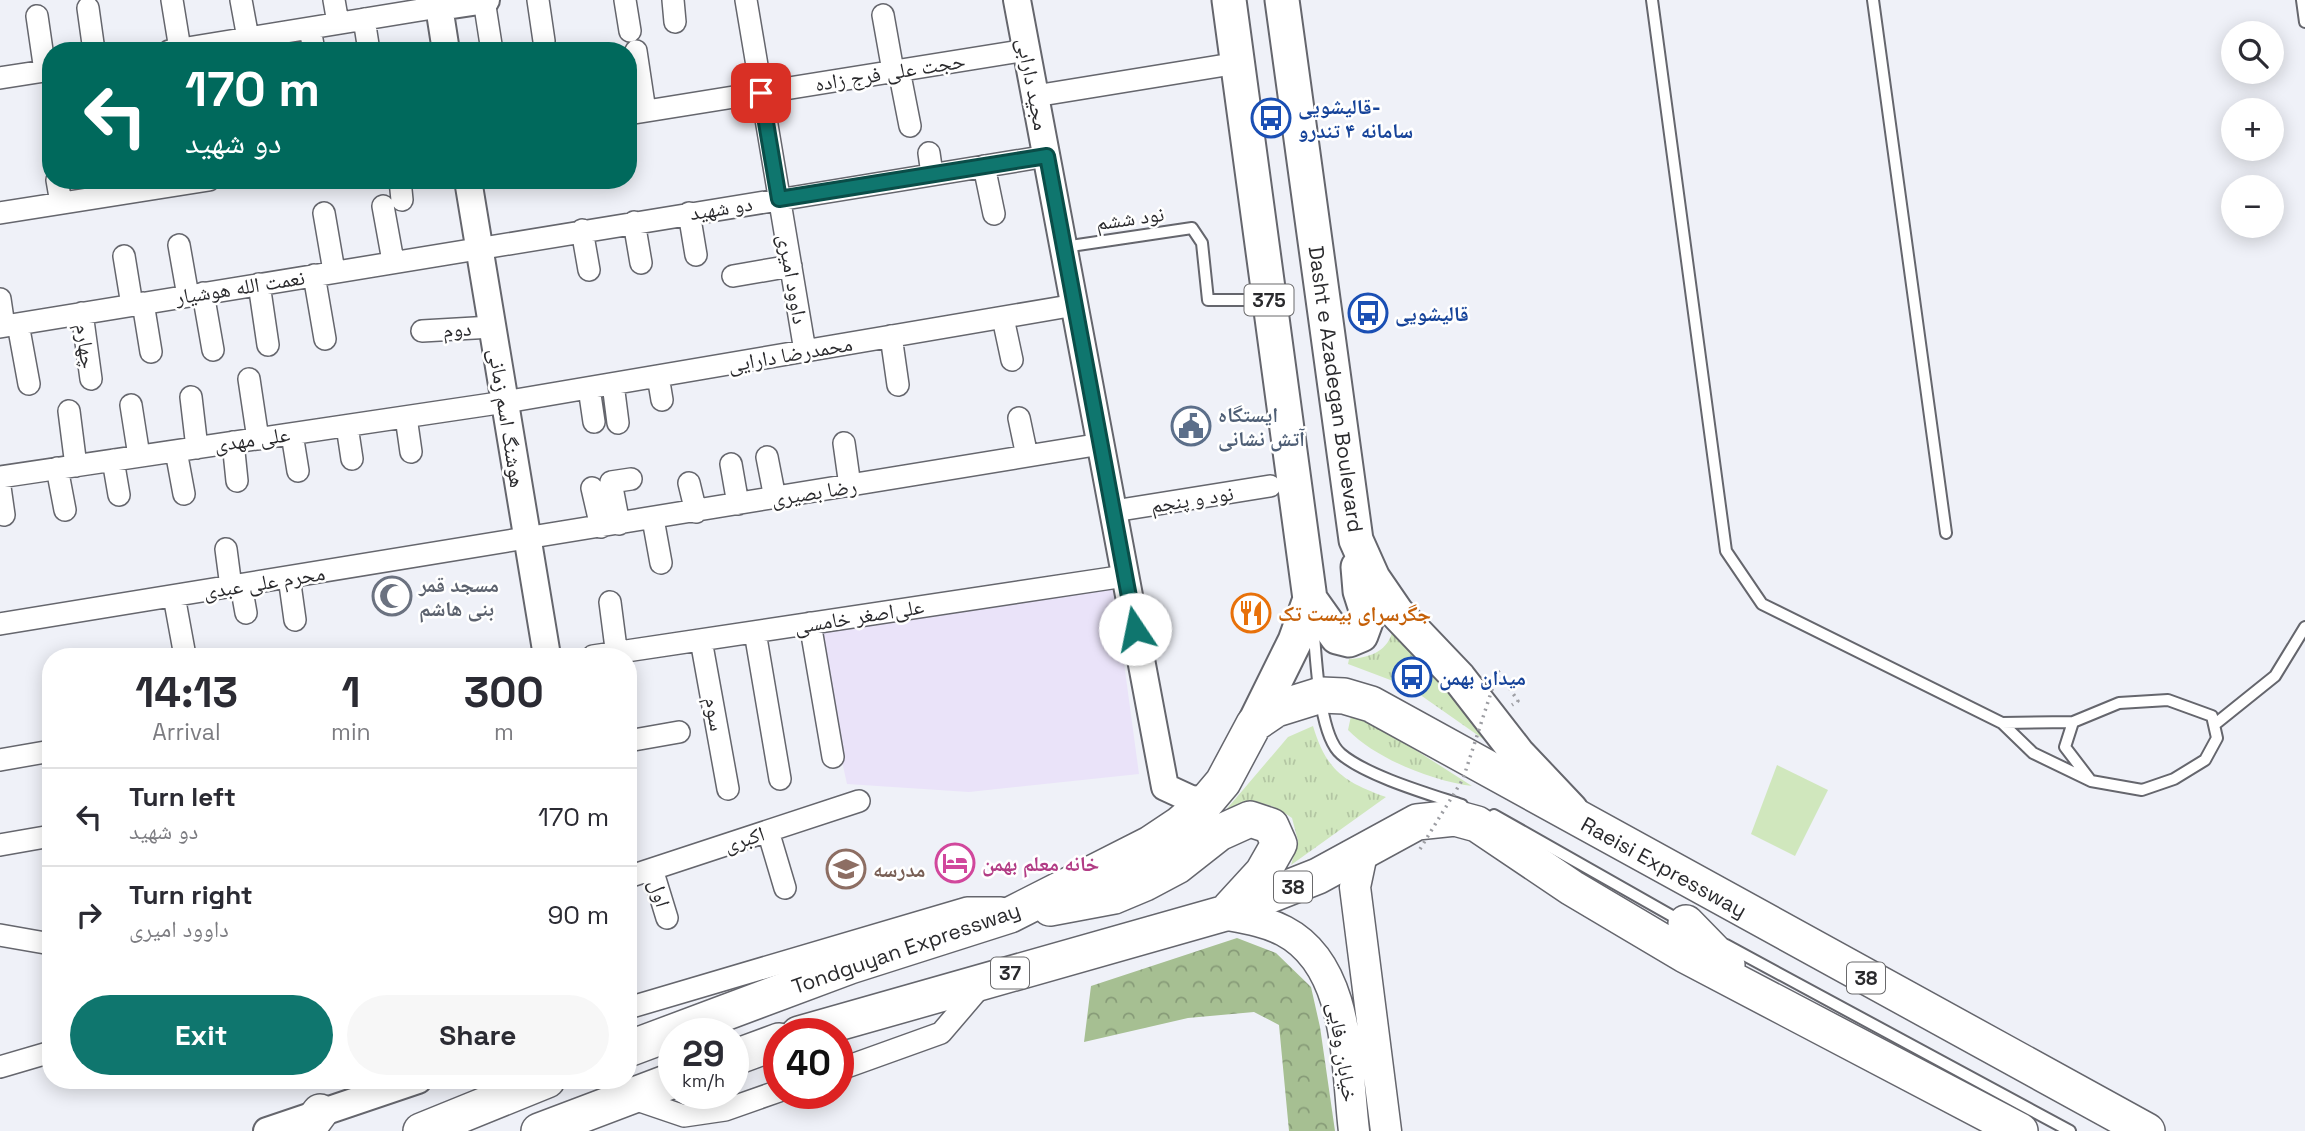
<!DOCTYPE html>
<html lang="en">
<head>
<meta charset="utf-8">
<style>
	body { margin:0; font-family:"Space Grotesk","Noto Naskh Arabic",sans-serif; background:#f7f7f7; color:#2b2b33; height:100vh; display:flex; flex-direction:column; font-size:26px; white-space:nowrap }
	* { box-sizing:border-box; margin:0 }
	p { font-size:23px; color:#7c7c81 }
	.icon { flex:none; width:38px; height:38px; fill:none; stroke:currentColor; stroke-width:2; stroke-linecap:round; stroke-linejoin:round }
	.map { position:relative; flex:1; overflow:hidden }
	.sheet { position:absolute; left:42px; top:648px; width:595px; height:441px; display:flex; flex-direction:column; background:#fff; border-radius:28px; box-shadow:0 4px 18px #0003 }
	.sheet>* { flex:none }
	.hud { position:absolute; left:42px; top:42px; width:595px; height:147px; border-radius:28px; box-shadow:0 4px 18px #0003; background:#00695c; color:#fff; overflow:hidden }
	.controls { position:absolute; left:2221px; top:21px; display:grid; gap:14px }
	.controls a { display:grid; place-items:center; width:63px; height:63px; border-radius:50%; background:#fff; box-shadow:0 4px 18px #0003; font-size:35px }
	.speed { position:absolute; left:658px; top:1018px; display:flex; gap:14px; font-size:35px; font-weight:700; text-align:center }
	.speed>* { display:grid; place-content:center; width:91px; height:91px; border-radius:50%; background:#fff; box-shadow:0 4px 18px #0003; line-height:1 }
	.speed small { font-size:18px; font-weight:400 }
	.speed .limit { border:10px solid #d22; background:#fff; color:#111 }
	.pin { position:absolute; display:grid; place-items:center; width:60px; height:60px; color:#fff; margin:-30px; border-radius:14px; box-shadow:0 4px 10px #0006 }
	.me { position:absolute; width:77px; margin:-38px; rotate:349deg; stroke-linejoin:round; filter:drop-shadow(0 0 5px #0008) }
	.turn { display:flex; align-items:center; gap:24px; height:147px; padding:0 28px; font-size:32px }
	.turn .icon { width:91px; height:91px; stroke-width:2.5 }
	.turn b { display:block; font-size:49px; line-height:60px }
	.eta { display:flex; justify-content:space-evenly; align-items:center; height:119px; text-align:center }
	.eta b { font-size:42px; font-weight:600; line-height:49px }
	.button { display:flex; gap:14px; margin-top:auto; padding:14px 28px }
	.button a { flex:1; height:80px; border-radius:42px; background:#0f766e; color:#fff; font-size:28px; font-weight:600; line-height:80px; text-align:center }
	.button a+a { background:#f7f7f7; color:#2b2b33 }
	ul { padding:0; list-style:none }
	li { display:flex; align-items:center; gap:21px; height:98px; padding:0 28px; border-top:2px solid #e1e1e2 }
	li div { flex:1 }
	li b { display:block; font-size:26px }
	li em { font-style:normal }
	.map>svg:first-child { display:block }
	.commercial { fill:#eae3f9 }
	.grass { fill:url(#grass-tufts) }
	.forest { fill:url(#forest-crowns) }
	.green { fill:#d0e7bd }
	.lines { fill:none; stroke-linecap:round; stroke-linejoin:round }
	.service-casing { stroke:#65666d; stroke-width:14 }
	.minor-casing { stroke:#65666d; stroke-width:24 }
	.tertiary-casing { stroke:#65666d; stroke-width:30 }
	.secondary-casing { stroke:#65666d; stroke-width:33 }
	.primary-casing { stroke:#65666d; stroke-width:37 }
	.trunk-casing { stroke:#65666d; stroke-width:38 }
	.path { stroke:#9d9ea3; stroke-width:3.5; stroke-dasharray:2 5; stroke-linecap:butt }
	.service { stroke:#fff; stroke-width:10 }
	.minor { stroke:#fff; stroke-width:21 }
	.tertiary { stroke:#fff; stroke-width:26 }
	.secondary { stroke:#fff; stroke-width:30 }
	.primary { stroke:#fff; stroke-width:33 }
	.trunk { stroke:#fff; stroke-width:35 }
	.path-bridge { stroke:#9d9ea3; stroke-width:3.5; stroke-dasharray:2 5; stroke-linecap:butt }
	.route-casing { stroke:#0a4d48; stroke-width:18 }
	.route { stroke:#0f766e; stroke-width:12 }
	.labels { text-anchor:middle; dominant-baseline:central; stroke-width:5; stroke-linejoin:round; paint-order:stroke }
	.shield { fill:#fff; stroke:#6a6a6c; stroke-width:2 }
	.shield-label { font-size:19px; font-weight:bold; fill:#2a2a2d }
	.street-label { font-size:21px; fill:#2a2a2d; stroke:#fff }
	.transit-label { font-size:21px; font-weight:bold; fill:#164399; stroke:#fff; text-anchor:start }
	.service-label { font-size:21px; font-weight:bold; fill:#4e5e75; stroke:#fff; text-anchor:start }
	.worship-label { font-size:21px; font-weight:bold; fill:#5b616d; stroke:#fff; text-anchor:start }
	.food-label { font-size:21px; font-weight:bold; fill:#c56008; stroke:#fff; text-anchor:start }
	.hotel-label { font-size:21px; font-weight:bold; fill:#b23c85; stroke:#fff; text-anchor:start }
	.education-label { font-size:21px; font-weight:bold; fill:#785e54; stroke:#fff; text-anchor:start }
</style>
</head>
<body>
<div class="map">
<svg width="2305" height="1131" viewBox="0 0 2305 1131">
	<defs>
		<pattern id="grass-tufts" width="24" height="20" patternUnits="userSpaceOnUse" patternTransform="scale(1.75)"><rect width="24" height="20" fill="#d0e7bd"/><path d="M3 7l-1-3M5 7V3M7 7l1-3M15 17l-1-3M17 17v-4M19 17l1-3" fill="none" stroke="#b3c6a3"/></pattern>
		<pattern id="forest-crowns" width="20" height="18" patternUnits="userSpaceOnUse" patternTransform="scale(1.75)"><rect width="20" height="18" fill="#a6bf92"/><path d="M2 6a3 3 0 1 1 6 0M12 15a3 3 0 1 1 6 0" fill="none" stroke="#879b78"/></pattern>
	</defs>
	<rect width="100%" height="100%" fill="#eff1f8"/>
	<!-- commercial -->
	<path class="commercial" d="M1114 589 1139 774 969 792 847 784 814 633Z"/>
	<!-- grass -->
	<path class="grass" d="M1392 633 1435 675 1486 741 1409 687 1348 664 1349 659C1367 658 1386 653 1392 633Z
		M1359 714 1472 786C1433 781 1376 759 1348 730L1351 716Z
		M1313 726C1326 770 1344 782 1386 797L1291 865 1298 841 1292 818C1265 799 1257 800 1225 811L1288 737Z"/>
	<!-- forest -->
	<path class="forest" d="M1237 938 1276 953 1311 987 1320 1027 1335 1131H1289L1279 1025 1254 1012 1188 1018 1084 1042 1091 986Z"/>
	<!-- green -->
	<path class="green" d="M1777 765 1828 790 1795 856 1751 834Z"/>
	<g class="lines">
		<defs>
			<path id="service" d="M1652 0 1726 551 1762 604 2002 723 2033 753 2091 781
				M1873 0 1946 533
				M2302 0 2305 22
				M1064 247 1192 228 1202 243 1208 300H1266
				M1313 623C1316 653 1318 735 1341 754 1367 776 1429 794 1462 805
				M2168 700 2212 716 2217 738 2205 760 2174 779 2142 790 2091 781 2065 747 2073 722 2119 703Z
				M2002 723 2073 722
				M2214 725 2275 676 2305 627
				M1494 815 1681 921
				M1726 945 2070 1131"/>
			<path id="minor" d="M172 0 180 49
				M241 0 248 38
				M334 0 338 23
				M484 0 492 51
				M538 0 544 41
				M625 0 630 31
				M673 0 675 22
				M746 0 805 351
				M88 8 94 51
				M883 15 893 71
				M37 16 45 71
				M364 19 369 51
				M310 28 314 51
				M169 51 439 7
				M636 51 645 111
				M899 70 910 126
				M0 78 51 70
				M1035 96 1238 63
				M628 114 1027 50
				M929 153 932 174
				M984 166 994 214
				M57 180 61 203
				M400 180 402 200
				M383 206 393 261
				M0 213 209 180
				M324 213 334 271
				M689 213 696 255
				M634 222 641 263
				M582 230 589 270
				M179 245 188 296
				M124 256 132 305
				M314 275 325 339
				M733 276 791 266
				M259 284 268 345
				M203 293 213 350
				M0 299 4 326
				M143 303 151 352
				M82 313 91 379
				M1003 318 1012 360
				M18 324 29 384
				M0 327 1047 156
				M422 331 492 327
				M891 336 898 385
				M658 376 662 400
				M249 379 258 439
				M613 384 618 423
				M589 388 594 422
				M191 397 197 448
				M131 405 139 456
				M69 411 76 466
				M406 417 411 452
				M1019 418 1027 456
				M347 426 352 459
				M292 434 298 471
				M233 442 237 481
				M844 443 850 486
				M176 451 184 494
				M767 457 775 498
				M113 460 119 495
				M731 464 738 504
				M57 468 65 510
				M0 477 505 402 1075 305
				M689 483 696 512
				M0 487 4 515
				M592 488 601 527
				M1114 511 1270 486
				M653 519 661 563
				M619 524 611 482 631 479
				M226 549 231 587
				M289 577 295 620
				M241 585 246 613
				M174 596 185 656
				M610 602 617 656
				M810 623 833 757
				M0 624 1101 444
				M755 632 780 779
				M701 640 728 789
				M593 656 1125 576
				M628 741 679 732
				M0 760 51 751
				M768 831 785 888
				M0 845 51 836
				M652 869 667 918
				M628 877 859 801
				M0 935 51 944
				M628 1008 967 908H1001
				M0 1067 51 1052
				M838 1070 941 1033 982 985
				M628 1097 684 1116 725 1110 779 1091"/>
			<path id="tertiary" d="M438 0 446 51
				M1017 0 1165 787 1191 799 1207 801
				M439 7 486 0
				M468 180 547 656
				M267 1131 418 1080"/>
			<path id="secondary" d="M1362 854 1355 887 1386 1131
				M1222 914C1243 918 1265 921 1284 931 1351 966 1346 1067 1354 1131"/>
			<path id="primary" d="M1229 0 1310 599 1295 641 1254 724
				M1282 0 1356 540 1373 578 1397 613 1459 678 1518 754 1571 810
				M1310 599 1337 637 1349 640 1361 635 1368 616 1360 591 1358 567"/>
			<path id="trunk" d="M1050 908 1114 896 1145 883 1177 866 1219 833 1250 819 1271 826 1279 844 1263 872 1230 908
				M1686 923 1727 965
				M799 1034 1222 914 1318 876 1417 822 1455 818 1477 824 1572 888 1685 955 2020 1131
				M628 1049 850 966 1010 915 1150 844 1180 824 1207 801 1223 782 1254 724 1276 709 1321 695 1344 696 1371 704 2147 1131
				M733 1058 779 1041
				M306 1131 320 1112
				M421 1131 547 1080
				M539 1131 674 1080"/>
		</defs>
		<!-- service casing -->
		<use href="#service" class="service-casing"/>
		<!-- minor casing -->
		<use href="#minor" class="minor-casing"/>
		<!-- tertiary casing -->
		<use href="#tertiary" class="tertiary-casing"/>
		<!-- secondary casing -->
		<use href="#secondary" class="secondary-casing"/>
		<!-- primary casing -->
		<use href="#primary" class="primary-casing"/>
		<!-- trunk casing -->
		<use href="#trunk" class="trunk-casing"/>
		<!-- path -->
		<path class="path" d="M1498 671 1518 701 1512 705"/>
		<!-- service -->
		<use href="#service" class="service"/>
		<!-- minor -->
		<use href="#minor" class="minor"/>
		<!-- tertiary -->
		<use href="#tertiary" class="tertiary"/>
		<!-- secondary -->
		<use href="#secondary" class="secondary"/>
		<!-- primary -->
		<use href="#primary" class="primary"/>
		<!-- trunk -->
		<use href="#trunk" class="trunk"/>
		<!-- path-bridge -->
		<path class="path-bridge" d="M1420 849 1463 779 1498 671"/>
	</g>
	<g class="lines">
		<defs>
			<path id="route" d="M761 93 779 199 1047 156 1135 629"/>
		</defs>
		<!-- route casing -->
		<use href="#route" class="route-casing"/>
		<!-- route -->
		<use href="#route" class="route"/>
	</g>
	<!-- icons -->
	<defs>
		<symbol id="bus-ring" viewBox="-11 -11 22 22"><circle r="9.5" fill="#fff" stroke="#1a4fb4" stroke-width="1.5"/><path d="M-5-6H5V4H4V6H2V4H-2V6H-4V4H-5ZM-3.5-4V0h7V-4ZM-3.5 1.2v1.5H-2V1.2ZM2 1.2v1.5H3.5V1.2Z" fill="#1a4fb4"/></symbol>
		<symbol id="civic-ring" viewBox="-11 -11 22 22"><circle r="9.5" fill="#fff" stroke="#5c6f8a" stroke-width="1.5"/><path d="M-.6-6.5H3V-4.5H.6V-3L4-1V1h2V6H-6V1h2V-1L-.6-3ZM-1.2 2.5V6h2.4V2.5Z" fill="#5c6f8a"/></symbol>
		<symbol id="mosque-ring" viewBox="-11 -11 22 22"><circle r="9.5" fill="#fff" stroke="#6b7280" stroke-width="1.5"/><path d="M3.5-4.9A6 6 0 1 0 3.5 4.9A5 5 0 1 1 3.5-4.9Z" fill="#6b7280"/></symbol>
		<symbol id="restaurant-ring" viewBox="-11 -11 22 22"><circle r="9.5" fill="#fff" stroke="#e8710a" stroke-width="1.5"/><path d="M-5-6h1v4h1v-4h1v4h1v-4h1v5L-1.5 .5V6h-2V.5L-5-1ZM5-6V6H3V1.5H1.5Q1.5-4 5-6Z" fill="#e8710a"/></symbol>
		<symbol id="hotel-ring" viewBox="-11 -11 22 22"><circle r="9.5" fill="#fff" stroke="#d1479c" stroke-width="1.5"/><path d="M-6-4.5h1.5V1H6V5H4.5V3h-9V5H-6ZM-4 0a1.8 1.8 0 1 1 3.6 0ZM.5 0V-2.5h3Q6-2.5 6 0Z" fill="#d1479c"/></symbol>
		<symbol id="school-ring" viewBox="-11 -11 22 22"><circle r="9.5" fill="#fff" stroke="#8d6e63" stroke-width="1.5"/><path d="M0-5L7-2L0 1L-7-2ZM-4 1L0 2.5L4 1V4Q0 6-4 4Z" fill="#8d6e63"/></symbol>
	</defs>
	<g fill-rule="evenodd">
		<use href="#bus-ring" x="1249" y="96" width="44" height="44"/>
		<use href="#bus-ring" x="1346" y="291" width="44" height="44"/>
		<use href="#civic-ring" x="1169" y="404" width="44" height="44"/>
		<use href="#mosque-ring" x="370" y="574" width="44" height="44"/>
		<use href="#restaurant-ring" x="1229" y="591" width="44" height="44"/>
		<use href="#bus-ring" x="1390" y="655" width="44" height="44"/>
		<use href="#hotel-ring" x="933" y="841" width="44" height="44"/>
		<use href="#school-ring" x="824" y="847" width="44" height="44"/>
	</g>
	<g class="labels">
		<!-- shield labels -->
		<g class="shield">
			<rect x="1244.5" y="284.5" width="49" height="31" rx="5"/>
			<rect x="1274" y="871.5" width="38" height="31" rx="5"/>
			<rect x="991" y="957.5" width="38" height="31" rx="5"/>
			<rect x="1847" y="962.5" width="38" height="31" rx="5"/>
		</g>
		<g class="shield-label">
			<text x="1269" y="300">375</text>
			<text x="1293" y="887">38</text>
			<text x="1010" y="973">37</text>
			<text x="1866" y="978">38</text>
		</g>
		<!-- street labels -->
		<g class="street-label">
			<text transform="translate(890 72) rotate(-9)">حجت علی فرج زاده</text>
			<text transform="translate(1033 84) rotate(79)">مجید دارابی</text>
			<text transform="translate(721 208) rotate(-9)">دو شهید</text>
			<text transform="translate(1130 218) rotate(-8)">نود ششم</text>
			<text transform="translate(793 279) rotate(80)">داوود امیری</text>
			<text transform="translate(240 287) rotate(-9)">نعمت الله هوشیار</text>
			<text transform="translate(457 329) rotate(-4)">دوم</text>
			<text transform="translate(86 346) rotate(82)">چهارم</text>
			<text transform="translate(790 354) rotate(-10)">محمدرضا دارایی</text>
			<text transform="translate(1336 389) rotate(82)">Dasht e Azadegan Boulevard</text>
			<text transform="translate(507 418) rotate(81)">هوشنگ اسم زمانی</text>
			<text transform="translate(252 439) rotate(-8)">علی مهدی</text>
			<text transform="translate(814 492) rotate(-9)">رضا بصیری</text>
			<text transform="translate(1192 499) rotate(-9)">نود و پنجم</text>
			<text transform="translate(264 582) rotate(-9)">محرم علی عبدی</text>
			<text transform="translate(859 616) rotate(-9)">علی‌اصغر خامسی</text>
			<text transform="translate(715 714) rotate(80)">سوم</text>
			<text transform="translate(744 839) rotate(-18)">اکبری</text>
			<text transform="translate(1664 867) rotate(29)">Raeisi Expressway</text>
			<text transform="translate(660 893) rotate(74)">اول</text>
			<text transform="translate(906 948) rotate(-19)">Tondguyan Expressway</text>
			<text transform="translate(1343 1052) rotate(81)">خیابان وفایی</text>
		</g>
		<!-- transit labels -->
		<g class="transit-label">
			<text x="1298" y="106">قالیشویی-<tspan x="1298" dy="24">سامانه ۴ تندرو</tspan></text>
			<text x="1395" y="313">قالیشویی</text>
			<text x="1439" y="677">میدان بهمن</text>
		</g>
		<!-- service labels -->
		<g class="service-label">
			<text x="1218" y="414">ایستگاه<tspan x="1218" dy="24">آتش نشانی</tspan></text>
		</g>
		<!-- worship labels -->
		<g class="worship-label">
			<text x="419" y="584">مسجد قمر<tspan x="419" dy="24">بنی هاشم</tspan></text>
		</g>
		<!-- food labels -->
		<g class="food-label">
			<text x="1278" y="613">جگرسرای بیست تک</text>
		</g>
		<!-- hotel labels -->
		<g class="hotel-label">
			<text x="982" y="863">خانه معلم بهمن</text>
		</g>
		<!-- education labels -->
		<g class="education-label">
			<text x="873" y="869">مدرسه</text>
		</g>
	</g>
</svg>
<div class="controls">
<a><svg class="icon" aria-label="search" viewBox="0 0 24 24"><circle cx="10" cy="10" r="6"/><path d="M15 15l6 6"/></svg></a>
<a>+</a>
<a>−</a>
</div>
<div class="speed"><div>29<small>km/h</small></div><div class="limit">40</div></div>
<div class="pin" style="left:761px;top:93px;background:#d93025"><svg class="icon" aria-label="arrive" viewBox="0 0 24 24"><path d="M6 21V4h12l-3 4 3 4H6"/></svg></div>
<svg class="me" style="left:1135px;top:629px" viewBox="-20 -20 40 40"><circle r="19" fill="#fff"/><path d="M0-13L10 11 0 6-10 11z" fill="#0f766e"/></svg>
<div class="hud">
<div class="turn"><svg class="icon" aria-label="left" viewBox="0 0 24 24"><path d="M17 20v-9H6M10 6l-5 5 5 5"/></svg><div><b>170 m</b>دو شهید</div></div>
</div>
<section class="sheet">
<div class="eta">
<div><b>14:13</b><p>Arrival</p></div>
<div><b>1</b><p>min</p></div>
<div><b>300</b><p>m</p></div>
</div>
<ul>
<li><svg class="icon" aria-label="left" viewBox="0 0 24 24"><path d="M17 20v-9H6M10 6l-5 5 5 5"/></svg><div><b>Turn left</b><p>دو شهید</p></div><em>170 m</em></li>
<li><svg class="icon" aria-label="right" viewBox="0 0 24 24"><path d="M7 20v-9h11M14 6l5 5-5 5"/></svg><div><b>Turn right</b><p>داوود امیری</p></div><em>90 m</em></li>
</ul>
<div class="button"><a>Exit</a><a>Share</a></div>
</section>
</div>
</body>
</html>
